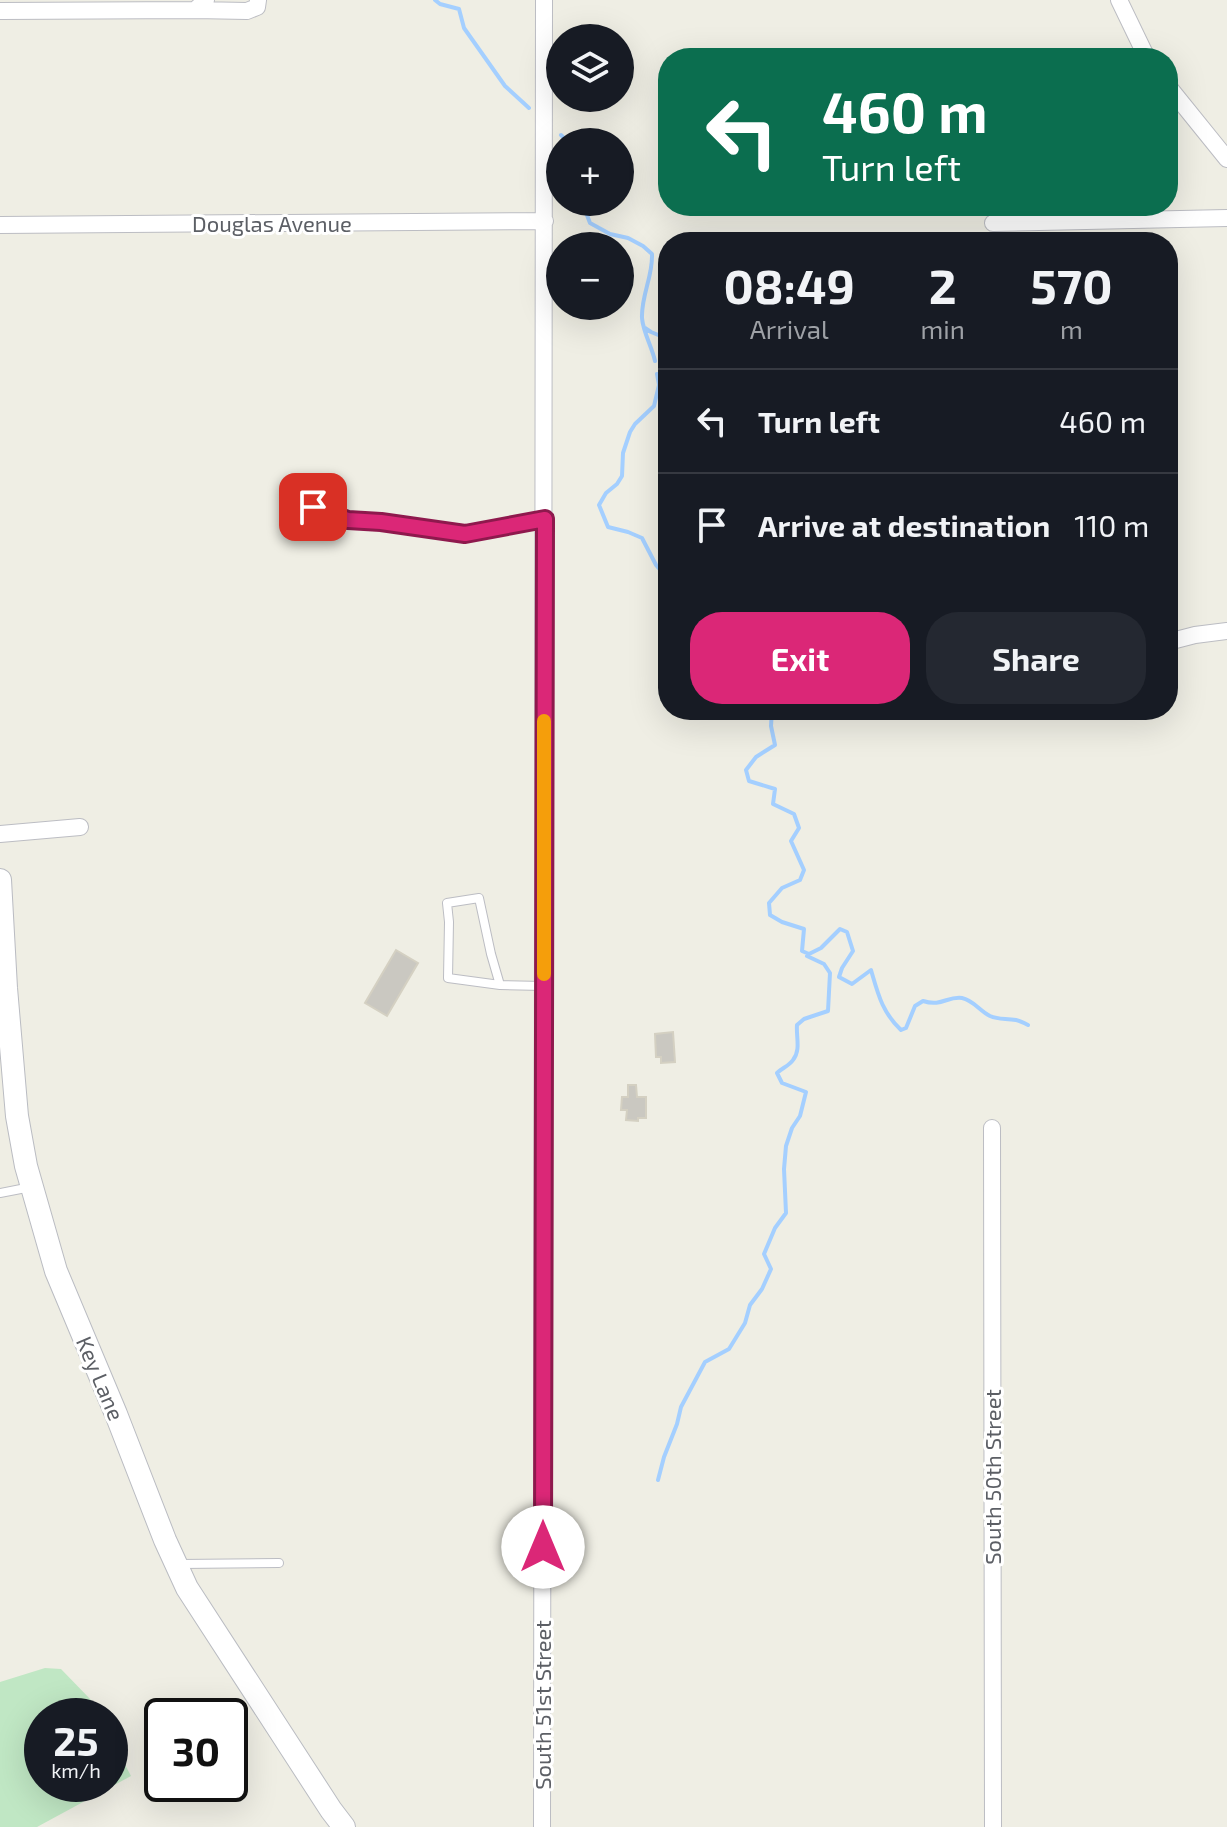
<!DOCTYPE html>
<html lang="en">
<head>
<meta charset="utf-8">
<style>
	body { margin:0; font-family:"Exo 2",sans-serif; background:#242831; color:#f1f3f6; height:100vh; display:flex; flex-direction:column; font-size:30px; white-space:nowrap }
	* { box-sizing:border-box; margin:0 }
	p { font-size:26px; color:#9ea1a6 }
	.icon { flex:none; width:44px; height:44px; fill:none; stroke:currentColor; stroke-width:2; stroke-linecap:round; stroke-linejoin:round }
	.map { position:relative; flex:1; overflow:hidden }
	.sheet { position:absolute; left:658px; top:232px; width:520px; height:488px; display:flex; flex-direction:column; background:#171b24; border-radius:32px; box-shadow:0 8px 32px #0002 }
	.sheet>* { flex:none }
	.guide { position:absolute; left:658px; top:48px; width:520px; height:168px; border-radius:32px; box-shadow:0 8px 32px #0002; background:#0b6e4f; color:#fff; overflow:hidden }
	.controls { position:absolute; left:546px; top:24px; display:grid; gap:16px }
	.controls a { display:grid; place-items:center; width:88px; height:88px; border-radius:50%; background:#171b24; box-shadow:0 8px 32px #0002; font-size:40px }
	.speed { position:absolute; left:24px; top:1698px; display:flex; gap:16px; font-size:40px; font-weight:700; text-align:center }
	.speed>* { display:grid; place-content:center; width:104px; height:104px; border-radius:50%; background:#171b24; box-shadow:0 8px 32px #0002; line-height:1 }
	.speed small { font-size:20px; font-weight:400 }
	.speed .limit { border:4px solid #111; border-radius:12px; background:#fff; color:#111 }
	.pin { position:absolute; display:grid; place-items:center; width:68px; height:68px; color:#fff; margin:-34px; border-radius:16px; box-shadow:0 4px 12px #0006 }
	.me { position:absolute; width:88px; margin:-44px; rotate:0deg; stroke-linejoin:round; filter:drop-shadow(0 0 6px #0008) }
	.turn { display:flex; align-items:center; gap:28px; height:168px; padding:0 32px; font-size:36px }
	.turn .icon { width:104px; height:104px; stroke-width:2.5 }
	.turn b { display:block; font-size:56px; line-height:68px }
	.eta { display:flex; justify-content:space-evenly; align-items:center; height:136px; text-align:center }
	.eta b { font-size:48px; font-weight:700; line-height:56px }
	.action { display:flex; gap:16px; margin-top:auto; padding:16px 32px }
	.action a { flex:1; height:92px; border-radius:32px; background:#db2777; color:#fff; font-size:32px; font-weight:700; line-height:92px; text-align:center }
	.action a+a { background:#242831; color:#f1f3f6 }
	ul { padding:0; list-style:none }
	li { display:flex; align-items:center; gap:24px; height:104px; padding:0 32px; border-top:2px solid #363941 }
	li div { flex:1 }
	li b { display:block; font-size:30px }
	li em { font-style:normal }
	.map>svg:first-child { display:block }
	.green { fill:#c0e7c4 }
	.lines { fill:none; stroke-linecap:round; stroke-linejoin:round }
	.stream { stroke:#a4cfff; stroke-width:4 }
	.building { fill:#cac8c1; stroke:#d4d0c2; stroke-width:2 }
	.lane-casing { stroke:#bcbdc3; stroke-width:10 }
	.street-casing { stroke:#bcbdc3; stroke-width:18 }
	.secondary-casing { stroke:#babcc2; stroke-width:24 }
	.lane { stroke:#fff; stroke-width:8 }
	.street { stroke:#fff; stroke-width:16 }
	.secondary { stroke:#fff; stroke-width:22 }
	.route-casing { stroke:#8e194d; stroke-width:20 }
	.route { stroke:#db2777; stroke-width:14 }
	.slow { stroke:#f59e0b; stroke-width:14 }
	.labels { text-anchor:middle; dominant-baseline:central; stroke-width:6; stroke-linejoin:round; paint-order:stroke }
	.street-label { font-size:22px; fill:#5c5f65; stroke:#fff }
</style>
</head>
<body>
<div class="map">
<svg width="1227" height="1827" viewBox="0 0 1227 1827">
	<rect width="100%" height="100%" fill="#efeee4"/>
	<!-- green -->
	<path class="green" d="M45 1668 61 1669 91 1700 99 1716H42V1784H110V1736L131 1776 37 1827H0V1682Z"/>
	<g class="lines">
		<!-- stream -->
		<path class="stream" d="M435 0 440 4 459 9 464 28 505 86 529 108
			M561 135 568 142
			M582 202 590 223 610 234 628 238 643 246 652 254C653 276 641 296 642 318 643 332 652 347 655 361
			M645 328 651 332 668 339
			M657 374 659 385 654 406 635 424 630 432 623 453 622 476 617 484 606 493 599 505 608 527 628 532 642 538 656 565 668 579
			M772 710 771 726 775 745 756 757 746 770 749 781 775 789 773 804 794 814 799 828 791 841 804 870 800 880 782 888 769 903 770 915 782 922 804 929 802 951 809 954 821 948 840 929 847 932 853 951 842 968 839 977 852 984 871 970C878 994 882 1012 901 1030L906 1028 915 1006 923 1001C942 1007 947 996 962 998 973 1000 980 1011 990 1016 999 1020 1006 1018 1016 1020 1020 1021 1024 1023 1028 1025
			M658 1480 664 1457 677 1424 681 1407 705 1362 729 1349 745 1323 750 1305 762 1289 771 1269 764 1254 775 1228 786 1213 784 1169 786 1146 792 1128 800 1116 806 1092 782 1083 777 1073C782 1068 789 1066 793 1060 801 1050 796 1037 797 1025L804 1019 828 1011 830 973 824 964 807 956"/>
	</g>
	<!-- building -->
	<path class="building" d="M396 950 418 963 387 1016 365 1003Z
		M673 1032 675 1062 661 1063V1057H656L655 1034Z
		M628 1085H636L637 1097H646V1118H638V1121L626 1120 627 1110H621L622 1097H628Z"/>
	<g class="lines">
		<defs>
			<path id="lane" d="M313 507 348 520 381 522 465 534 544 520
				M500 985 491 954 479 898 447 903 449 922 448 978 500 985 543 986
				M0 1193 31 1187
				M180 1564 279 1563"/>
			<path id="street" d="M206 0 195 10 247 11 257 7 258 0
				M1119 0 1147 58
				M0 11 195 10
				M1168 86 1227 159
				M993 223 1227 218
				M0 225 545 221
				M1168 642 1195 635 1227 631
				M0 834 80 827
				M992 1128 993 1827
				M542 1827 544 0"/>
			<path id="secondary" d="M0 880 6 988 17 1116 26 1166 56 1271 116 1414 165 1540 187 1588 331 1810 344 1827"/>
		</defs>
		<!-- lane casing -->
		<use href="#lane" class="lane-casing"/>
		<!-- street casing -->
		<use href="#street" class="street-casing"/>
		<!-- secondary casing -->
		<use href="#secondary" class="secondary-casing"/>
		<!-- lane -->
		<use href="#lane" class="lane"/>
		<!-- street -->
		<use href="#street" class="street"/>
		<!-- secondary -->
		<use href="#secondary" class="secondary"/>
	</g>
	<g class="lines">
		<defs>
			<path id="route" d="M313 507 348 520 381 522 465 534 545 519 543 1547"/>
		</defs>
		<!-- route casing -->
		<use href="#route" class="route-casing"/>
		<!-- route -->
		<use href="#route" class="route"/>
		<!-- slow -->
		<path class="slow" d="M544 974V721"/>
	</g>
	<g class="labels">
		<!-- street labels -->
		<g class="street-label">
			<text x="272" y="223">Douglas Avenue</text>
			<text transform="translate(101 1378) rotate(67)">Key Lane</text>
			<text transform="translate(992 1477) rotate(-90)">South 50th Street</text>
			<text transform="translate(542 1705) rotate(-90)">South 51st Street</text>
		</g>
	</g>
</svg>
<div class="controls">
<a><svg class="icon" aria-label="layers" viewBox="0 0 24 24"><path d="M12 4l9 5-9 5-9-5zM3 14l9 5 9-5"/></svg></a>
<a>+</a>
<a>−</a>
</div>
<div class="speed"><div>25<small>km/h</small></div><div class="limit">30</div></div>
<div class="pin" style="left:313px;top:507px;background:#d93025"><svg class="icon" aria-label="arrive" viewBox="0 0 24 24"><path d="M6 21V4h12l-3 4 3 4H6"/></svg></div>
<svg class="me" style="left:543px;top:1547px" viewBox="-20 -20 40 40"><circle r="19" fill="#fff"/><path d="M0-13L10 11 0 6-10 11z" fill="#db2777"/></svg>
<div class="guide">
<div class="turn"><svg class="icon" aria-label="left" viewBox="0 0 24 24"><path d="M17 20v-9H6M10 6l-5 5 5 5"/></svg><div><b>460 m</b>Turn left</div></div>
</div>
<section class="sheet">
<div class="eta">
<div><b>08:49</b><p>Arrival</p></div>
<div><b>2</b><p>min</p></div>
<div><b>570</b><p>m</p></div>
</div>
<ul>
<li><svg class="icon" aria-label="left" viewBox="0 0 24 24"><path d="M17 20v-9H6M10 6l-5 5 5 5"/></svg><div><b>Turn left</b></div><em>460 m</em></li>
<li><svg class="icon" aria-label="arrive" viewBox="0 0 24 24"><path d="M6 21V4h12l-3 4 3 4H6"/></svg><div><b>Arrive at destination</b></div><em>110 m</em></li>
</ul>
<div class="action"><a>Exit</a><a>Share</a></div>
</section>
</div>
</body>
</html>
